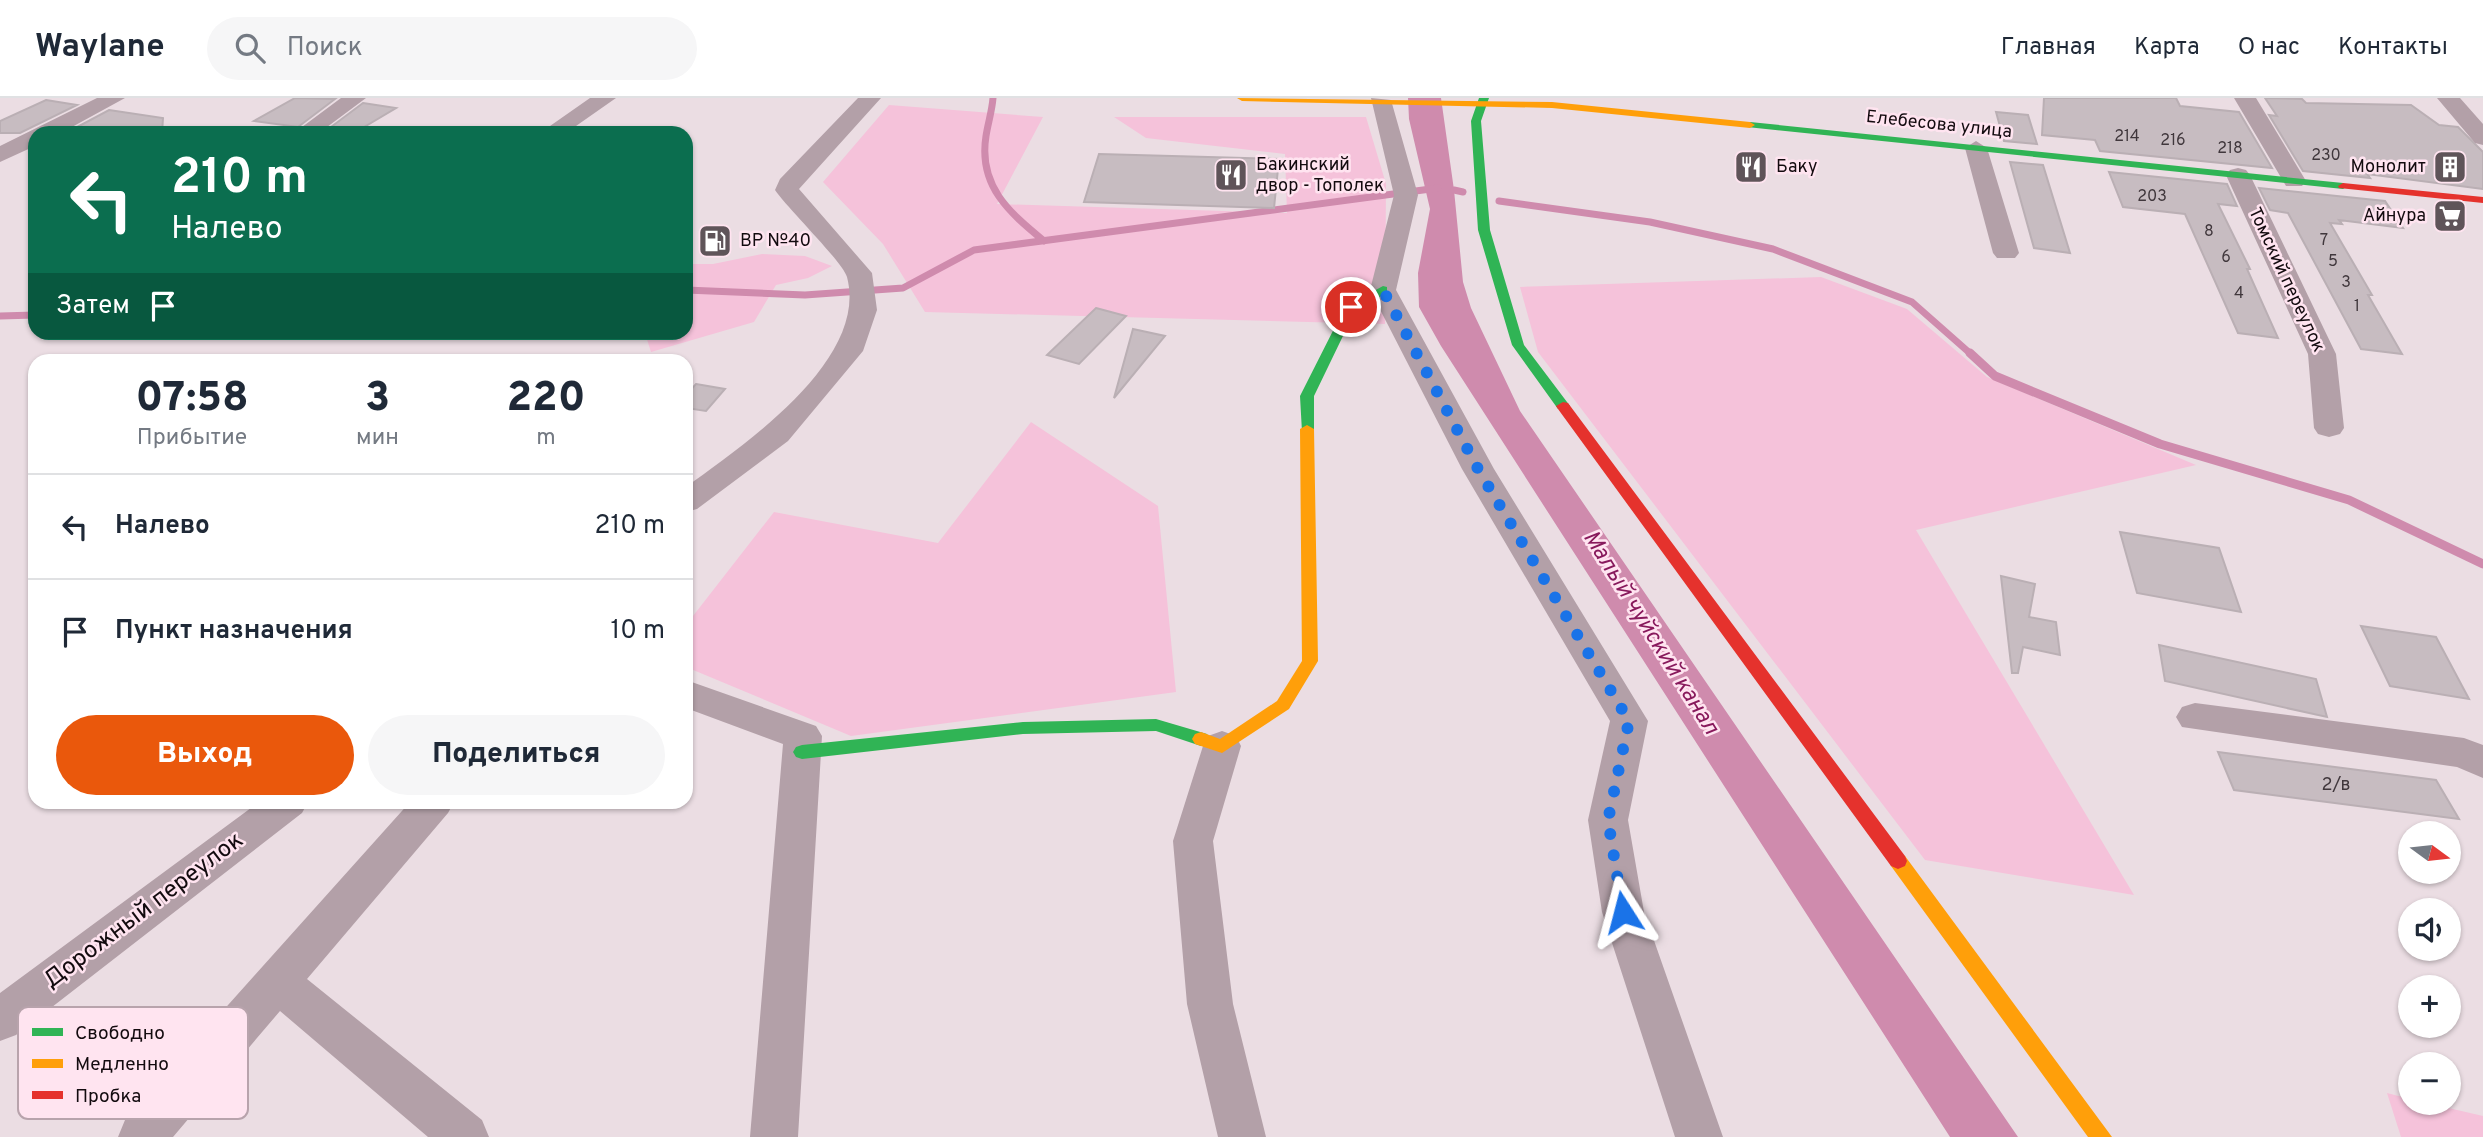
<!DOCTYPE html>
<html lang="ru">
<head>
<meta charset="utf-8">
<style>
	body { margin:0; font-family:Overpass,sans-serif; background:#f6f6f7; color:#1f2937; height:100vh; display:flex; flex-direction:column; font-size:26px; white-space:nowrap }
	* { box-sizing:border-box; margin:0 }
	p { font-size:23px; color:#747a83 }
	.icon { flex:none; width:38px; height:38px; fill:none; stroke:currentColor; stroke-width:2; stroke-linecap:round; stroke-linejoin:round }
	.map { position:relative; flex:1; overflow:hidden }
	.drawer { position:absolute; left:28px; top:256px; width:665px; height:455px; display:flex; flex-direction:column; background:#fff; border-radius:21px; box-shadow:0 2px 5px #0004 }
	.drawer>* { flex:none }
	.top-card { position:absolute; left:28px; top:28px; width:665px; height:214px; border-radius:21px; box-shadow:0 2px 5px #0004; background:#0b6e4f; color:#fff; overflow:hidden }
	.needle { width:46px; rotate:105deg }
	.controls { position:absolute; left:2398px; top:723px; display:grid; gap:14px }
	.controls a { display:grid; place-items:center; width:63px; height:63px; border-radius:50%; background:#fff; box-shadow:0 2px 5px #0004; font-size:35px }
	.pin { position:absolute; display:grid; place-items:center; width:60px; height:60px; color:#fff; margin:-30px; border:4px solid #fff; border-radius:50%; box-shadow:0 2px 7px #0007 }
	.me { position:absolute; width:77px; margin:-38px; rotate:351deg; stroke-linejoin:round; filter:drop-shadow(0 0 5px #0008) }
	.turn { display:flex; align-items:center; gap:24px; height:147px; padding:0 28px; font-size:32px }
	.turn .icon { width:91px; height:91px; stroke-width:2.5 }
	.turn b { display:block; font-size:49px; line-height:60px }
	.then { display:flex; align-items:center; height:66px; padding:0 28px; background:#0003; gap:14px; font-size:26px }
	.eta { display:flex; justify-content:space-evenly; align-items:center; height:119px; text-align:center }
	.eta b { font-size:42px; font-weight:800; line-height:49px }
	.button { display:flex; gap:14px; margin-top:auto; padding:14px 28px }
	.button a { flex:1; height:80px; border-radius:42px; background:#ea580c; color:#fff; font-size:28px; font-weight:800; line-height:80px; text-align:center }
	.button a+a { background:#f6f6f7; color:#1f2937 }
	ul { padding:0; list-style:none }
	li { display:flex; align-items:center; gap:21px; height:105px; padding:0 28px; border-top:2px solid #e0e1e3 }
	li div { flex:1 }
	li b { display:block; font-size:26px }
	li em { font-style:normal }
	header { display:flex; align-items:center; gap:42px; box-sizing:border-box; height:98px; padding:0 35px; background:#fff; border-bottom:2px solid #e0e1e3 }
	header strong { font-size:33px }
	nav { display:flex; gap:38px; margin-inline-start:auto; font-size:24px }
	.search { width:490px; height:63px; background:#f6f6f7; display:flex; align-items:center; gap:18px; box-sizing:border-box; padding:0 24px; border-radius:38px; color:#747a83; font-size:26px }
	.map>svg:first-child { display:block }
	.green { fill:#f5c2da }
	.water { fill:#cf8bad }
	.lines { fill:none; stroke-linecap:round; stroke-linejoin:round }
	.stream-far1 { stroke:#cf8bad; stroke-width:7 }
	.stream { stroke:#cf8bad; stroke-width:9 }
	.building { fill:#c7bcc1; stroke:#baafb4; stroke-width:2 }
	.street { fill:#b3a0a8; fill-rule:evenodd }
	.fast { fill:#30b455; fill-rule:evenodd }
	.slow { fill:#ff9f0a; fill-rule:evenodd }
	.jam { fill:#e5322d; fill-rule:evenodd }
	.route { stroke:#1a73e8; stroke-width:12; stroke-dasharray:0 21.6 }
	.labels { text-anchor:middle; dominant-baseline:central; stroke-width:5; stroke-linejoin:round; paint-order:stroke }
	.far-number-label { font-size:16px; fill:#40373c }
	.far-street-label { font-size:18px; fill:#130b0f; stroke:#ffe4f0 }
	.far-poi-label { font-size:18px; fill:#130b0f; stroke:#ffe4f0; text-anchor:start }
	.number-label { font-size:18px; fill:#40373c }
	.water-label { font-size:23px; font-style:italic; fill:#88195c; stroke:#ffe4f0 }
	.near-street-label { font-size:24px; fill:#130b0f; stroke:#ffe4f0 }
	.key { fill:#ffe4f0; stroke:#b8a3ac; stroke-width:2 }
	.key-label { font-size:19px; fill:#130b0f }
</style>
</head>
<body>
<header>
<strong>Waylane</strong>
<div class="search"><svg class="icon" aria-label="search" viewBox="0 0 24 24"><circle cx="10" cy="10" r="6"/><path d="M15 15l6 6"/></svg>Поиск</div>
<nav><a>Главная</a><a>Карта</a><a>О нас</a><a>Контакты</a></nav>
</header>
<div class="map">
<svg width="2483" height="1039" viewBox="0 0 2483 1039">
	<rect width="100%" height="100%" fill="#ebdde3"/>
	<!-- green -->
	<path class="green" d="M889 7 1043 19 997 106 1287 115 1285 56 1146 40 1114 19H1366L1386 86 1385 226 925 214 883 146 823 84Z
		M762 156 805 158 832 168 808 180 776 187 754 224 651 254 645 235 686 234V166H713Z
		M1821 179 1907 211 1987 279 2196 367 1916 432 2134 797 1925 762 1538 254 1520 189Z
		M1031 324 1158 408 1176 594 851 638 686 569V527L774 414 938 445Z
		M2387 995 2410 1001V1004L2427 1005 2483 1018V1039H2401Z"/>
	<!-- water -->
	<path class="water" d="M1408 0H1441L1454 92 1463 184 1471 210 1520 313 2018 1039H1950L1441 248 1419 209 1418 175 1430 111 1409 21Z"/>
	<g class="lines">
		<!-- stream-far1 -->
		<path class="stream-far1" d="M993 0C992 13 988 25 986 38 978 88 1009 114 1044 143
			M1454 92 1463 94
			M1499 103 1650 124 1773 151 1912 204 1972 257
			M686 192 805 197 903 190 974 152 1438 90
			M0 218 35 217"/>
		<!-- stream -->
		<path class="stream" d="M1970 255 1995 278 2160 346 2349 402 2483 466"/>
	</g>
	<!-- building -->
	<path class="building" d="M295 0 335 1 298 29 254 23Z
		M2044 0H2176L2180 8 2239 14 2272 70 2100 53 2095 42 2042 37Z
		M2265 0 2302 1 2306 5 2411 7 2439 27 2458 29 2483 54V91L2367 76 2370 80 2303 73 2269 17 2277 18Z
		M46 2 77 7 20 35H0V23Z
		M363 5 396 10 354 35 327 32Z
		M109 12 163 20 162 35H66Z
		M1996 14 2028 17 2037 46 2004 43Z
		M1099 56 1279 61 1274 110 1084 104Z
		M2010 64 2043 67 2070 155 2034 150Z
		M2109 74 2227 86 2237 108 2218 106 2250 171H2247L2278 240 2238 235 2185 116 2123 109Z
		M2259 90 2385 103 2403 130 2339 122 2342 126 2330 125 2372 197H2368L2402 256 2361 251 2288 115 2270 112Z
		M1096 210 1126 218 1079 266 1047 257Z
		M1133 231 1165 238 1114 300Z
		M696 286 725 291 706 313 686 310V297Z
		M2120 434 2219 450 2241 514 2137 495Z
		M2001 478 2035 486 2029 519 2056 524 2060 557 2023 549 2018 575H2012Z
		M2361 528 2436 539 2469 601 2390 588Z
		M2159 547 2316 581 2327 619 2165 583Z
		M2218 654 2436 682 2459 721 2234 692Z"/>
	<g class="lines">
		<!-- street -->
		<path class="street" d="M97 0H125L61 35H35V48L0 64V48Z
			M341 0H366L319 35H294Z
			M590 0H616L566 35H540Z
			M858 0H881L799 91 872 175 877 212 863 253 788 343 697 411 686 414V389C744 347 869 262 847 179 842 163 788 111 775 92L780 81Z
			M1371 0 1391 2 1418 97 1396 192 1494 371 1648 623 1628 722 1644 814 1723 1039H1675L1602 814 1588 722 1610 623 1462 371 1370 192 1394 97Z
			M2234 0H2256L2306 83 2302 88H2286Z
			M2437 0H2460L2483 26V47L2475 45Z
			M1976 43 1987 50 2019 155 2015 160H1997L1993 155 1965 50Z
			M2238 70 2246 72 2250 77 2336 256 2344 330 2340 336 2329 339 2318 336 2314 330 2308 256 2226 77 2230 72Z
			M686 582 816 628 822 638 798 1039H750L783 646 686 610Z
			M2195 605 2464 640 2483 647V680L2457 669 2182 629 2176 619 2182 609Z
			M1222 633 1236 638 1241 648 1213 743 1233 906 1266 1039H1218L1187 906 1173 743 1203 648 1208 638Z
			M259 704H308L302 715 16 937 0 943V895Z
			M410 704H454L448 715 307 881 482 1022 489 1039H428L280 913 173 1039H118L125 1022Z"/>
		<!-- fast -->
		<path class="fast" d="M1479 0H1489L1481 23 1490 132 1524 247 1570 308 1568 311H1558L1512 247 1478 132 1471 23Z
			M1750 24 2343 85 2348 88 2343 91 1747 29 1745 27Z
			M1383 188 1387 189V195L1356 211 1314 298V331L1312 334H1302L1300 298 1345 209Z
			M1156 621 1207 636 1210 641 1207 646 1201 648 1156 633 1023 636 802 661 796 659 793 654 796 649 802 647 1023 624Z"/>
		<!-- slow -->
		<path class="slow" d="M1237 0 1552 4 1750 24 1755 27 1750 30 1552 10 1242 3Z
			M1307 327 1314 331 1318 563 1289 611 1222 655 1195 646 1192 641 1195 636 1201 634 1220 641 1277 603 1302 563 1300 331Z
			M1898 755 1905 758 2112 1039H2088L1891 768 1889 763 1891 758Z"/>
		<!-- jam -->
		<path class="jam" d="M2343 85 2483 99V105L2339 90 2338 88Z
			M1563 304 1568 305 1905 758 1907 763 1905 768 1898 771 1891 768 1558 311 1556 308Z"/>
	</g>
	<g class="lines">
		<!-- route -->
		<path class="route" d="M1351 209 1383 192 1478 371 1629 623 1608 722 1623 814"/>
	</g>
	<!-- icons -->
	<defs>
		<symbol id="restaurant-square" viewBox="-11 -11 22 22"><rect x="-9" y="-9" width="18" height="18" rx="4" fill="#5f5459" stroke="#ffe4f0"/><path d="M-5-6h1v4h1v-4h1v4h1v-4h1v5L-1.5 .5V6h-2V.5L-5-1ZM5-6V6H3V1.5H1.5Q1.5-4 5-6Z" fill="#fff"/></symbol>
		<symbol id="building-square" viewBox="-11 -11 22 22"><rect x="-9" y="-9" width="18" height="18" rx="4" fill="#5f5459" stroke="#ffe4f0"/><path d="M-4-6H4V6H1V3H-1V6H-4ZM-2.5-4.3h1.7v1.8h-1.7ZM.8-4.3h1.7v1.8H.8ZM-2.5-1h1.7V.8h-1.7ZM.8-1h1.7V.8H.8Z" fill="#fff"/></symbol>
		<symbol id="supermarket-square" viewBox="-11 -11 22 22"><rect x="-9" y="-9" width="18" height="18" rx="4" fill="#5f5459" stroke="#ffe4f0"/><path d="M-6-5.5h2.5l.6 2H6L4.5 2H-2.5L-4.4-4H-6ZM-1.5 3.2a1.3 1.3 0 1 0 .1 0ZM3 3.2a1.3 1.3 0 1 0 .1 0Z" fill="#fff"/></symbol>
		<symbol id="fuel-square" viewBox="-11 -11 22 22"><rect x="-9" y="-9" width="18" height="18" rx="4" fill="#5f5459" stroke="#ffe4f0"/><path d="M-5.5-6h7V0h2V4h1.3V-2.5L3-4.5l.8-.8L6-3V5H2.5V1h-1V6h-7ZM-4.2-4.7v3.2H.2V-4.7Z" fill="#fff"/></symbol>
	</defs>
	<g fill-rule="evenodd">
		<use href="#restaurant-square" x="1732" y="50" width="38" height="38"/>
		<use href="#building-square" x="2431" y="50" width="38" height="38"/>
		<use href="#restaurant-square" x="1212" y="58" width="38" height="38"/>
		<use href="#supermarket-square" x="2431" y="99" width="38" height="38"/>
		<use href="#fuel-square" x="696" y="124" width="38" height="38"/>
	</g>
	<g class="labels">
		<!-- far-number labels -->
		<g class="far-number-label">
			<text x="2127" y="39">214</text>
			<text x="2173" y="43">216</text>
			<text x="2230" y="51">218</text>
			<text x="2326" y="58">230</text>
			<text x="2152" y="99">203</text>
			<text x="2209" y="134">8</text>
			<text x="2324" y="143">7</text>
			<text x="2226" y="160">6</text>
			<text x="2333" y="164">5</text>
			<text x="2346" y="185">3</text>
			<text x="2239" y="196">4</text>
			<text x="2357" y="209">1</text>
		</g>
		<!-- far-street labels -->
		<g class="far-street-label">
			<text transform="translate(1939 27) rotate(6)">Елебесова улица</text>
			<text transform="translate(2286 182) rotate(65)">Томский переулок</text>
		</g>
		<!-- far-poi labels -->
		<g class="far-poi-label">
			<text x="1256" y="67">Бакинский<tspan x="1256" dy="21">двор - Тополек</tspan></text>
			<text x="1776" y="69">Баку</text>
			<text x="2426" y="69" text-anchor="end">Монолит</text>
			<text x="2426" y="118" text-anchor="end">Айнура</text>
			<text x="740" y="143">BP №40</text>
		</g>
		<!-- number labels -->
		<g class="number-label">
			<text x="2336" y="687">2/в</text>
		</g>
		<!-- water labels -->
		<g class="water-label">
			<text transform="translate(1650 535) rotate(58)">Малый чуйский канал</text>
		</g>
		<!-- near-street labels -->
		<g class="near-street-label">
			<text transform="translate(144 813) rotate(-37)">Дорожный переулок</text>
		</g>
	</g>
	<!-- legend -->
	<rect x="18" y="909" width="230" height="112" rx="10" class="key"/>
	<rect x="32" y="930" width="31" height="8" fill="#30b455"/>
	<rect x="32" y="961" width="31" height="9" fill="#ff9f0a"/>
	<rect x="32" y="993" width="31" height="8" fill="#e5322d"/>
	<g class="key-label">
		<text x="75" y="941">Свободно</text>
		<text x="75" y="972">Медленно</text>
		<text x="75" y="1004">Пробка</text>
	</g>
</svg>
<div class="controls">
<a><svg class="needle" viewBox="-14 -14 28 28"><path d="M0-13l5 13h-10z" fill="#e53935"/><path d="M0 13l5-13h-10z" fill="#747a83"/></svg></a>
<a><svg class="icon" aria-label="sound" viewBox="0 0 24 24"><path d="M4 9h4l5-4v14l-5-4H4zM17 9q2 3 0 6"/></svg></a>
<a>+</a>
<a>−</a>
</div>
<div class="pin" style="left:1351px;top:209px;background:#d93025"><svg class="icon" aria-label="arrive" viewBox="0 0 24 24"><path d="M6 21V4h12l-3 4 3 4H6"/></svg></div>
<svg class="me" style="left:1623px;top:814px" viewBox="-20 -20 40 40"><path d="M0-17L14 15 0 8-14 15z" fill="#1a73e8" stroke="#fff" stroke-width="4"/></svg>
<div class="top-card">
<div class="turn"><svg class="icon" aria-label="left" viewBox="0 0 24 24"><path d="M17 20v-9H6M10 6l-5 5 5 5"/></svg><div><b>210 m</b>Налево</div></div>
<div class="then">Затем<svg class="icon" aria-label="arrive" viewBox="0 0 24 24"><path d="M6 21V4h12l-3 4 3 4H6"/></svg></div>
</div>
<section class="drawer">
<div class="eta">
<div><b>07:58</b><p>Прибытие</p></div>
<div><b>3</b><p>мин</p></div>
<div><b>220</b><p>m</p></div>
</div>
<ul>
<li><svg class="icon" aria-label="left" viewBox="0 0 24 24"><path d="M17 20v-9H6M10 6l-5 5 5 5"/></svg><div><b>Налево</b></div><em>210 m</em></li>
<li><svg class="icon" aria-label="arrive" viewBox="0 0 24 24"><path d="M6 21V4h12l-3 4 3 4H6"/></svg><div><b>Пункт назначения</b></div><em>10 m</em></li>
</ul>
<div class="button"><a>Выход</a><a>Поделиться</a></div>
</section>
</div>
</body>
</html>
